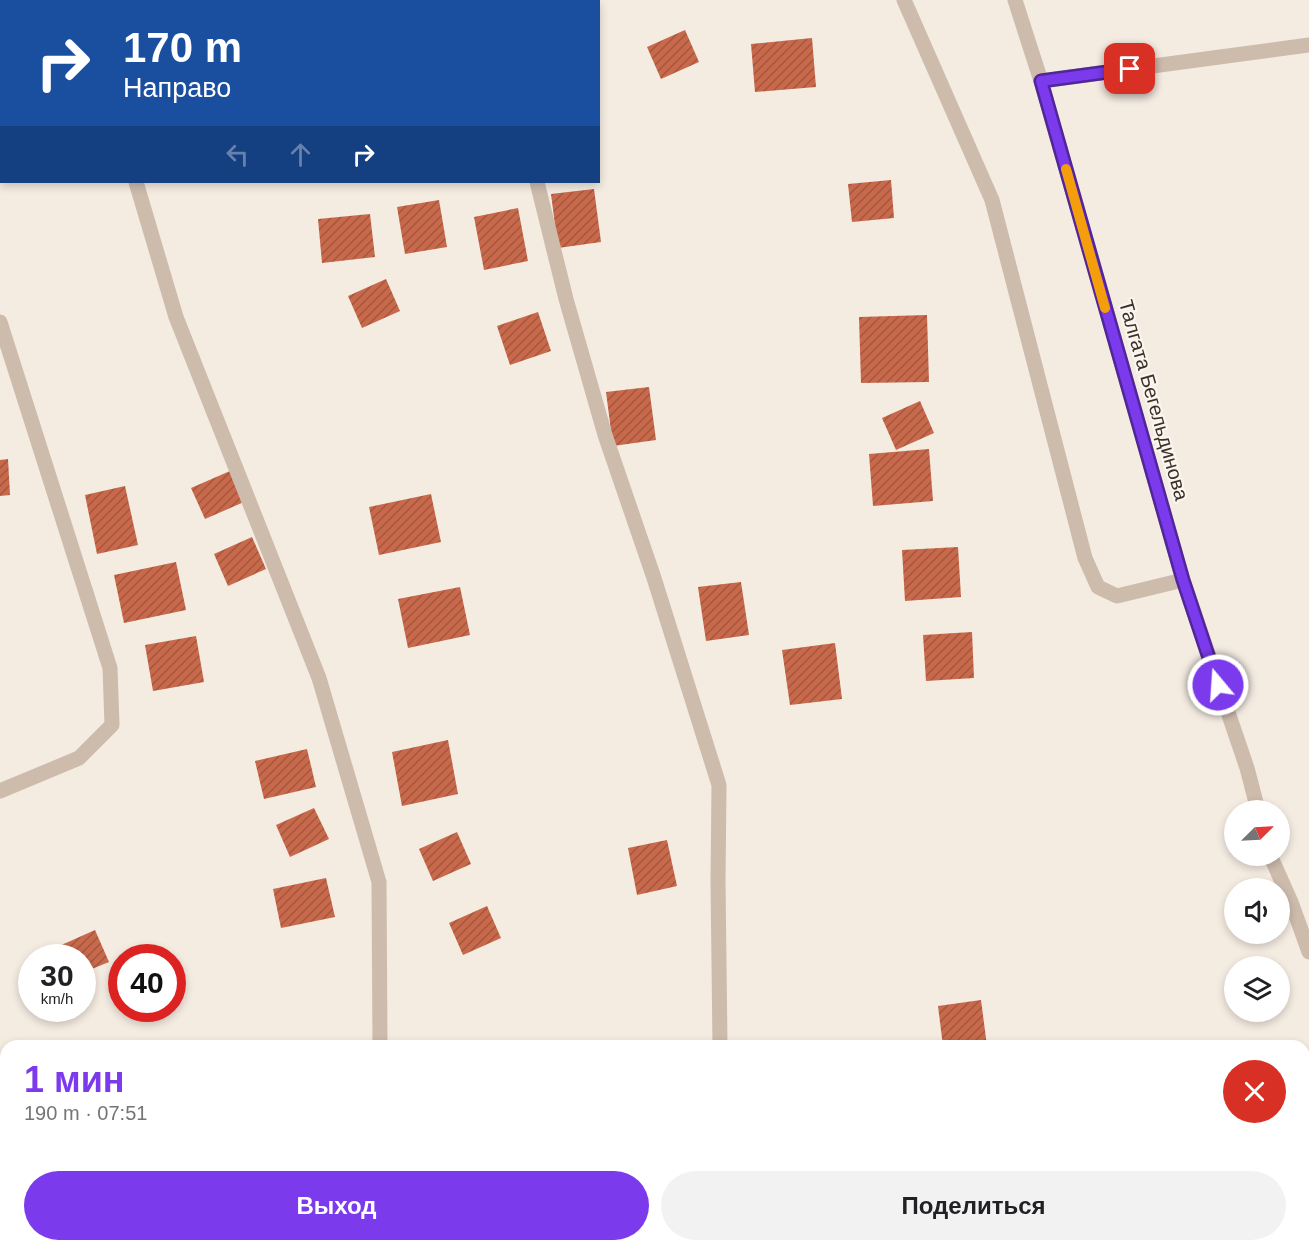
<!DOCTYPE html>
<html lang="ru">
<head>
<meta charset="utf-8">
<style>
	body { margin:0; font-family:Arial,sans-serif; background:#f2f2f2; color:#202124; height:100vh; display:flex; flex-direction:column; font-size:22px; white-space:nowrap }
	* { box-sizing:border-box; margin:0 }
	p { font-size:20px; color:#757577 }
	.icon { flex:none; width:33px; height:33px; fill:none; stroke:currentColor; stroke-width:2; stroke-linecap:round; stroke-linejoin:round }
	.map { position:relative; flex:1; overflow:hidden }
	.side { position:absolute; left:0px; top:1040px; width:1310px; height:212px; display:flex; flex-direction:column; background:#fff; border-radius:18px 18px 0 0; box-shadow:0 3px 9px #0003 }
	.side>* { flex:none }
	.hud { position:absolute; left:0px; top:0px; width:600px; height:183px; box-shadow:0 3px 9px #0003; background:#1a4fa0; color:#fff; overflow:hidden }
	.needle { width:39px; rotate:66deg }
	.tools { position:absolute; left:1224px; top:800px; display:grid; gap:12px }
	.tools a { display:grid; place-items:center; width:66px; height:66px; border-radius:50%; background:#fff; box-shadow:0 3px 9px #0003; font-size:30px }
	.speed { position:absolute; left:18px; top:944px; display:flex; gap:12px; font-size:30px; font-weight:700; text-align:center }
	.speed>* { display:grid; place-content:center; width:78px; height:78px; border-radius:50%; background:#fff; box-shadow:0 3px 9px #0003; line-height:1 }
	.speed small { font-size:15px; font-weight:400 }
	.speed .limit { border:9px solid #d22; background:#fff; color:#111 }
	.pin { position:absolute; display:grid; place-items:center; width:51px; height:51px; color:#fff; margin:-26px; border-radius:12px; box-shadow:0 3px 9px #0006 }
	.me { position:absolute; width:66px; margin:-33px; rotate:342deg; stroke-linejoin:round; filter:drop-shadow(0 0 4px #0008) }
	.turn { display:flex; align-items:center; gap:21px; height:126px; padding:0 24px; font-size:27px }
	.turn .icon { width:78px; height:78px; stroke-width:2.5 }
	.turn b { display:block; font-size:42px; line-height:51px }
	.lanes { display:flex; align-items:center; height:57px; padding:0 24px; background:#0003; justify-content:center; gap:30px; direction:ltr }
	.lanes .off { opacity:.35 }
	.round { display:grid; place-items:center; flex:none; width:63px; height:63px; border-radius:32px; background:#f2f2f2 }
	.head { display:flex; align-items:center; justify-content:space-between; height:102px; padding:0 24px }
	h1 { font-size:36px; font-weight:700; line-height:45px; color:#7c3aed }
	.cta { display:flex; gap:12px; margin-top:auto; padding:12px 24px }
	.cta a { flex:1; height:69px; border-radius:36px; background:#7c3aed; color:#fff; font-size:24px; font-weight:700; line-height:69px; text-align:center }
	.cta a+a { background:#f2f2f2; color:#202124 }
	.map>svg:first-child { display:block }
	.water { fill:url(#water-rules) }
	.building { fill:url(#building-hatch) }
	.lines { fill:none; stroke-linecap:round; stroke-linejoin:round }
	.minor { stroke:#cdbbac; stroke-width:15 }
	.route-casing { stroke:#51269a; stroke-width:15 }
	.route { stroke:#7c3aed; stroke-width:10 }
	.slow { stroke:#f59e0b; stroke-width:10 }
	.labels { text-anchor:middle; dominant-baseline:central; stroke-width:4.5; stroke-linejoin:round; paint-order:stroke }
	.street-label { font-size:20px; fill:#3b302b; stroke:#fbf5ee }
</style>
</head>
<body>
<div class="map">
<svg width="1309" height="1250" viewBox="0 0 1309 1250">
	<defs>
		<pattern id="water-rules" width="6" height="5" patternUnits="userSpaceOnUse" patternTransform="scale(1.5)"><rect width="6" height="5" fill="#7fb0b2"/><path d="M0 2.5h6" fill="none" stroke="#699091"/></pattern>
		<pattern id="building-hatch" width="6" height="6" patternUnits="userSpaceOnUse" patternTransform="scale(1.5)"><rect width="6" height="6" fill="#c8694b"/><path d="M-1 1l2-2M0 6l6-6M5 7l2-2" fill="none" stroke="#a4573f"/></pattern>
	</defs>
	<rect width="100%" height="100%" fill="#f4ebe1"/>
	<!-- water -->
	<path class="water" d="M692 1245H747L849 1250H670Z"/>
	<!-- building -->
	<path class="building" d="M685 30 699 62 661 79 647 47Z
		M812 38 816 87 755 92 751 44Z
		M891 180 894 218 852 222 848 184Z
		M594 189 601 242 558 248 551 194Z
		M439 200 447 247 405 254 397 207Z
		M518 208 528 261 484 270 474 217Z
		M370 214 375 257 322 263 318 219Z
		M386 279 400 311 362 328 348 296Z
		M538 312 551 351 510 365 497 326Z
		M927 315 929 382 861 383 859 317Z
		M649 387 656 440 613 446 606 392Z
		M920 401 934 433 896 450 882 418Z
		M929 449 933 501 873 506 869 454Z
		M8 459 10 495 0 496V460Z
		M230 471 244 502 205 519 191 488Z
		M125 486 138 545 97 554 85 495Z
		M431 494 441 542 379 555 369 507Z
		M252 537 266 569 228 586 214 554Z
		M958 547 961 597 905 601 902 550Z
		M176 562 186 610 124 623 114 575Z
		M741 582 749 635 706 641 698 587Z
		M460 587 470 635 408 648 398 599Z
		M972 632 974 678 926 681 923 635Z
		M196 636 204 682 153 691 145 645Z
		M835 643 842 699 790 705 782 650Z
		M448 740 458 794 402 806 392 752Z
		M307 749 316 787 264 799 255 761Z
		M314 808 329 839 290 857 276 825Z
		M457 832 471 864 433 881 419 849Z
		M667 840 677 886 637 895 628 848Z
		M326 878 335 917 281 928 273 889Z
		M487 906 501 938 463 955 449 923Z
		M95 930 109 962 82 973V957H62L57 947Z
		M981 1000 987 1046H943L938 1006Z"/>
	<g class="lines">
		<!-- minor -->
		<path class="minor" d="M492 0V2
			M904 0 992 200 1085 558 1098 587 1117 596 1183 580
			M1015 0 1041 81 1183 580 1247 768 1258 810
			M78 2 107 0
			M0 7H2
			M1041 81 1309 45
			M136 182 176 317 319 678 379 882 380 1046
			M537 182 566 299 605 435 654 578 719 785 718 881 720 1046
			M0 322 110 668 112 725 79 758 0 791
			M1270 855 1291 902 1309 952
			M1304 1105H1309
			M0 1183 6 1181"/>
	</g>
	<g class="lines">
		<defs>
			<path id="route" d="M1130 69 1041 81 1183 580 1218 685"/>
		</defs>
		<!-- route casing -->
		<use href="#route" class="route-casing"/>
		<!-- route -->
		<use href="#route" class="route"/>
		<!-- slow -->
		<path class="slow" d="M1066 169 1105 308"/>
	</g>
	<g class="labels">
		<!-- street labels -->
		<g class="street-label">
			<text transform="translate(1154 400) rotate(74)">Талгата Бегельдинова</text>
		</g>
	</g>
</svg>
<div class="tools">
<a><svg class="needle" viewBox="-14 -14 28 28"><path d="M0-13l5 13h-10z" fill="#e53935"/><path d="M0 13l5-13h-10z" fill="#757577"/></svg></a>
<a><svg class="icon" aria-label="sound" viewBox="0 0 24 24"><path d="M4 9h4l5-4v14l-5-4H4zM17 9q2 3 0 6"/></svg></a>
<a><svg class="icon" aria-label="layers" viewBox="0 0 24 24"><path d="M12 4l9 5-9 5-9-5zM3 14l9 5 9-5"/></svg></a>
</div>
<div class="speed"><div>30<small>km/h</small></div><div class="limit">40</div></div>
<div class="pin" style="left:1130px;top:69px;background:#d93025"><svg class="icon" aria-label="arrive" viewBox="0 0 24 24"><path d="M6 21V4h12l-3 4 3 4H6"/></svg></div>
<svg class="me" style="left:1218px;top:685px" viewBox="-20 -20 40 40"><circle r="17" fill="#7c3aed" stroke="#fff" stroke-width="3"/><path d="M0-11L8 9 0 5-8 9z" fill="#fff"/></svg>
<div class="hud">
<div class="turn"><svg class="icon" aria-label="right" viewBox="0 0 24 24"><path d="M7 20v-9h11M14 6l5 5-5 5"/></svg><div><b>170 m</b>Направо</div></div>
<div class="lanes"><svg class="icon off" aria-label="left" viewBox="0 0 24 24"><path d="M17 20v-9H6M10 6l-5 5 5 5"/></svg><svg class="icon off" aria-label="ahead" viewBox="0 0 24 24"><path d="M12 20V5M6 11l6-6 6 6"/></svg><svg class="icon" aria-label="right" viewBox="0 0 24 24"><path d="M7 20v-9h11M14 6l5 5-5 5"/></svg></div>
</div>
<section class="side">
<div class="head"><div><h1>1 мин</h1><p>190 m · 07:51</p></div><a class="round" style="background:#d93025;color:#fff"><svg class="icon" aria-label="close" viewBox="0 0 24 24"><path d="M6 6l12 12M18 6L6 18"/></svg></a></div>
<div class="cta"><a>Выход</a><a>Поделиться</a></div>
</section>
</div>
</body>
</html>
